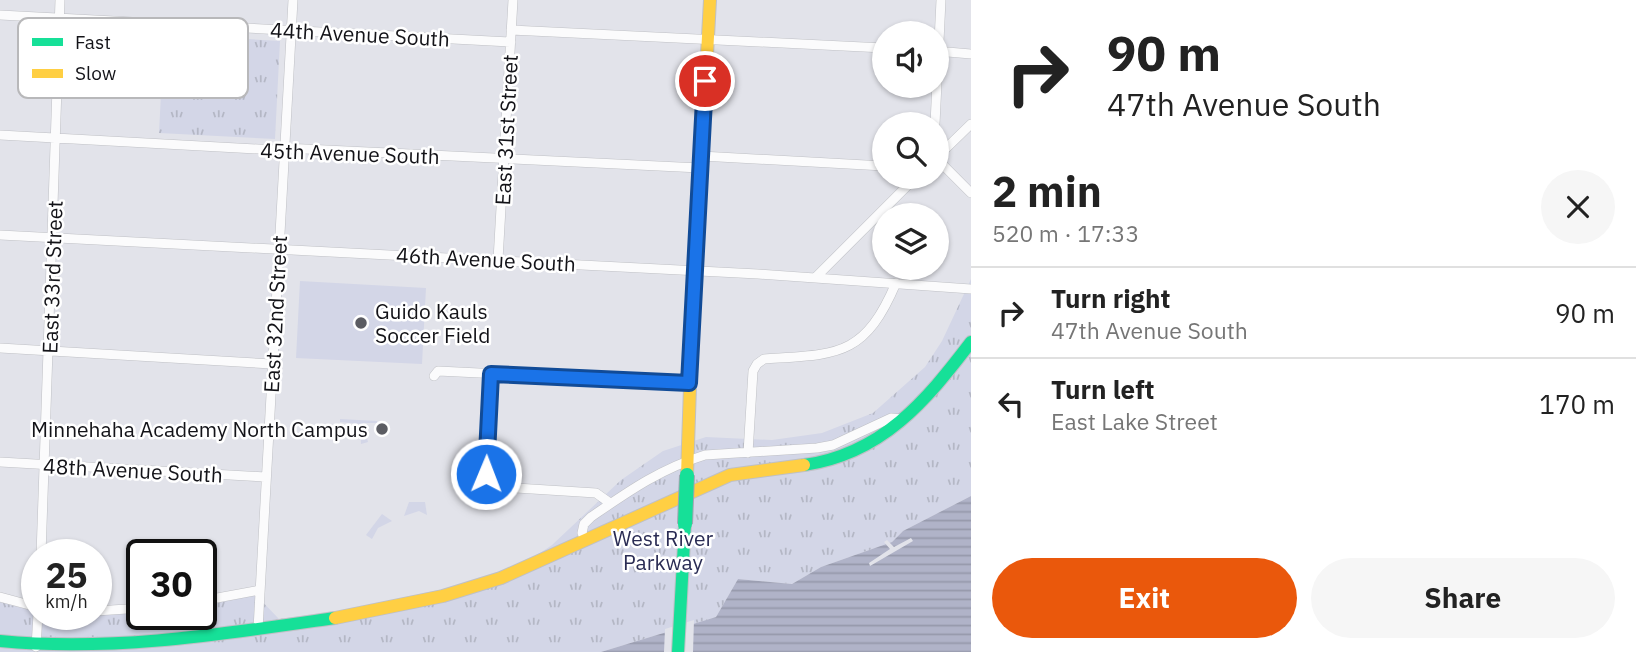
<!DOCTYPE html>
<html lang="en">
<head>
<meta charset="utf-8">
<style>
	body { margin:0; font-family:"IBM Plex Sans",sans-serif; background:#f6f6f6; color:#222; height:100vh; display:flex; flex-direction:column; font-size:26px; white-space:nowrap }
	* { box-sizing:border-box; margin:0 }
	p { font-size:23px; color:#767676 }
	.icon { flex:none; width:38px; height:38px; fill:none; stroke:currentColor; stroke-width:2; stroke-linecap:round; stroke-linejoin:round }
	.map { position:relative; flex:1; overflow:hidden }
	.drawer { display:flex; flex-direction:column; background:#fff; width:665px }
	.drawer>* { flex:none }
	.banner { background:#fff; color:#222; overflow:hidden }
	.tools { position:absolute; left:872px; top:21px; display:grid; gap:14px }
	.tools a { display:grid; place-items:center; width:77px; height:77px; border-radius:50%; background:#fff; box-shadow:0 2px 5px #0004; font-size:35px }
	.speed { position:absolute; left:21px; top:539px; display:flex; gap:14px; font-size:35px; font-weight:700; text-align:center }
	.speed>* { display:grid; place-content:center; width:91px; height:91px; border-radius:50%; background:#fff; box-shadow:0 2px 5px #0004; line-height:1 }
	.speed small { font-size:18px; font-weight:400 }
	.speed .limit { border:4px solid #111; border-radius:10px; background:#fff; color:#111 }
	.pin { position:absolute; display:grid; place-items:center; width:60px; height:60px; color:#fff; margin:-30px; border:4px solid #fff; border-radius:50%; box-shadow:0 2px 7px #0007 }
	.me { position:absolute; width:77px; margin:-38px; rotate:1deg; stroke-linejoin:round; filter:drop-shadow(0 0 5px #0008) }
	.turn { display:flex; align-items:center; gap:24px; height:147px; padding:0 21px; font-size:32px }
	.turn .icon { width:91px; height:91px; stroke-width:2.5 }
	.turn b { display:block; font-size:49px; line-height:60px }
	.round { display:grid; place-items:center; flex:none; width:74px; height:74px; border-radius:37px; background:#f6f6f6 }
	.summary { display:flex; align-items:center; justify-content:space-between; height:119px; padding:0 21px }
	h1 { font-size:42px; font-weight:800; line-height:52px }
	.primary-button { display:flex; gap:14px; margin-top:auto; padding:14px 21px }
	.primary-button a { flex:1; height:80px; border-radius:42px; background:#ea580c; color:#fff; font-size:28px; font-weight:800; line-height:80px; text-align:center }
	.primary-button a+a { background:#f6f6f6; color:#222 }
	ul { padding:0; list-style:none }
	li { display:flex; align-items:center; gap:21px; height:91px; padding:0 21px; border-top:2px solid #e0e0e0 }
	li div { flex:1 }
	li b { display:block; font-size:26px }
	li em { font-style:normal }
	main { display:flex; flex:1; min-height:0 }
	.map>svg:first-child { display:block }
	.grass { fill:#d3d6e7 }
	.park { fill:url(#park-tufts) }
	.water { fill:url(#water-rules) }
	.pier { fill:#e2e3ea }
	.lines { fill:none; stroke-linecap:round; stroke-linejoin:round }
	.street-casing { stroke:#bfc0c5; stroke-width:10 }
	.fast-casing { stroke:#bfc0c5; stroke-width:14 }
	.slow-casing { stroke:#bfc0c5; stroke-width:14 }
	.street { stroke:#fbfbfc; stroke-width:9 }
	.fast { stroke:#16e098; stroke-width:12 }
	.slow { stroke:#ffcf43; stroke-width:12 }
	.fast-bridge-casing { stroke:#a3a4b1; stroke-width:16; stroke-linecap:butt }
	.fast-bridge { stroke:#16e098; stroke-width:14 }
	.route-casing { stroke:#114b97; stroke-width:18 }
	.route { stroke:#1a73e8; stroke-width:12 }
	.poi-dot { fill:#5b5c62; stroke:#fff; stroke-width:2.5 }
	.labels { text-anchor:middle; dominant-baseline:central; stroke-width:5; stroke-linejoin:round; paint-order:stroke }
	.street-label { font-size:21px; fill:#131318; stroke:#fff }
	.poi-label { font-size:21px; fill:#131318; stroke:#fff; text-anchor:start }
	.park-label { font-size:21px; fill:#2a2c54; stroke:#fff }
	.key { fill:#fff; stroke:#b8b8ba; stroke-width:2 }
	.key-label { font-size:19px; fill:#131318 }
</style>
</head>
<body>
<main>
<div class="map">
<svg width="971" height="652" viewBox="0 0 971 652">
	<defs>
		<pattern id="park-tufts" width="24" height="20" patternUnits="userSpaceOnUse" patternTransform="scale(1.75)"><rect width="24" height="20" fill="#d3d6e7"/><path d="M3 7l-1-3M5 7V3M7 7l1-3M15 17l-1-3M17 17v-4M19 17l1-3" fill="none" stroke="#b4b7c5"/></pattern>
		<pattern id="water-rules" width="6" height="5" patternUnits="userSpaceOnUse" patternTransform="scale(1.75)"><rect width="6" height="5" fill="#b0b3c8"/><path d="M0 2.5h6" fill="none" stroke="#9699ab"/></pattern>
	</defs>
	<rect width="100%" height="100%" fill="#e2e3ea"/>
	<!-- grass -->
	<path class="grass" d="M300 281 426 288 422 364 296 358Z
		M340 419 377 421V423H363L368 442 361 444 360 424 340 422Z
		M409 502H425L427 515 419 511 404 516Z
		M382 514 392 521 378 528 372 539 366 535Z"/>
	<!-- park -->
	<path class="park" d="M164 34 280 41 275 139 159 133Z
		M971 279V496L903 531 892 542 821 567 792 584 738 579 716 617C678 629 639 640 601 652H0V602L37 612V614H201V606L255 594 279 619 342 611 466 584 493 576 528 561 552 545 621 480 663 451 706 437 772 440 822 433 873 413 925 367 942 341Z"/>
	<!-- water -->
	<path class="water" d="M971 496V652H601C639 640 678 629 716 617L738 579 792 584 821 567 892 542 903 531Z"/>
	<!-- pier -->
	<path class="pier" d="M911 538 913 541 870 566 869 563 890 549 884 542 887 540 894 547Z
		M694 620 693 652H664L665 629Z"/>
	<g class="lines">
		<defs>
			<path id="street" d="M0 15 511 42
				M511 30 884 48
				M936 51 971 54
				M935 124 941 0
				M0 135 276 150 284 148 700 168
				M701 156 884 166
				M936 158 971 193
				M936 158 971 124
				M0 235 758 274 971 289
				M498 260 513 0
				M815 278 916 177
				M0 348 272 364
				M491 374 485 467 489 480 501 487 596 493 610 503
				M434 376 438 371 689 383
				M748 453 753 371 757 364 764 359C837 354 864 358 896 283
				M0 462 265 477
				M585 539 582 533 584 524 591 517C629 491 660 469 705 455L817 448 833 445 891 418 902 419
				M41 555 60 0
				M0 597 37 607
				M201 601 260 590
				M96 611 142 608
				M258 629 293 0
				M36 647 38 614"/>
			<path id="fast" d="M804 465C882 454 926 401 971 342
				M0 641C112 652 224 634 335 618
				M678 652 685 524"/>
			<path id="slow" d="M687 475 692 328 710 0
				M335 618 443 596 501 578 730 475 804 465"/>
		</defs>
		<!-- street casing -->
		<use href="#street" class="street-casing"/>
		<!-- fast casing -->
		<use href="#fast" class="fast-casing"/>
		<!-- slow casing -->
		<use href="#slow" class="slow-casing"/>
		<!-- street -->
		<use href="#street" class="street"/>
		<!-- fast -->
		<use href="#fast" class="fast"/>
		<!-- slow -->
		<use href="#slow" class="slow"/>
		<defs>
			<path id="fast-bridge" d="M685 524 687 475"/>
		</defs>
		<!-- fast-bridge casing -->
		<use href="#fast-bridge" class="fast-bridge-casing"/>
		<!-- fast-bridge -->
		<use href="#fast-bridge" class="fast-bridge"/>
	</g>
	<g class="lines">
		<defs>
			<path id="route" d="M486 474 491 374 689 383 705 81"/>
		</defs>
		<!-- route casing -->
		<use href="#route" class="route-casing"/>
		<!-- route -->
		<use href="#route" class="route"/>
	</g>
	<!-- markers -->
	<g class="poi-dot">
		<circle cx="361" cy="323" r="7"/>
		<circle cx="382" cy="429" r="7"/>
	</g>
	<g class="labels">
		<!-- street labels -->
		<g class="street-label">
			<text transform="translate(360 34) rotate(3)">44th Avenue South</text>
			<text transform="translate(506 130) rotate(-87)">East 31st Street</text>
			<text transform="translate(350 153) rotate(2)">45th Avenue South</text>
			<text transform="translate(486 259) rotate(3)">46th Avenue South</text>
			<text transform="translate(52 277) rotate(-88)">East 33rd Street</text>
			<text transform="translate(275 314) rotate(-87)">East 32nd Street</text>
			<text transform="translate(133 470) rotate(3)">48th Avenue South</text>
		</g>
		<!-- poi labels -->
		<g class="poi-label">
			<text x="375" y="311">Guido Kauls<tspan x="375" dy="24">Soccer Field</tspan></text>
			<text x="368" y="429" text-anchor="end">Minnehaha Academy North Campus</text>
		</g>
		<!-- park labels -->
		<g class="park-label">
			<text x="663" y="538">West River<tspan x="663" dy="24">Parkway</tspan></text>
		</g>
	</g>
	<!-- legend -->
	<rect x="18" y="18" width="230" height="80" rx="10" class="key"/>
	<rect x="32" y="38" width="31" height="8" fill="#16e098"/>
	<rect x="32" y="69" width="31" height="9" fill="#ffcf43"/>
	<g class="key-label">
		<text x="75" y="49">Fast</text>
		<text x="75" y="80">Slow</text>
	</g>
</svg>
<div class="tools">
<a><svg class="icon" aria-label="sound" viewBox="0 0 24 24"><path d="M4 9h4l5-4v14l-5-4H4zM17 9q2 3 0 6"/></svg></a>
<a><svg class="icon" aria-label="search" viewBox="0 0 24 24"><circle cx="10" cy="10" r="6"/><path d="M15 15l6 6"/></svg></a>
<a><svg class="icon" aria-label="layers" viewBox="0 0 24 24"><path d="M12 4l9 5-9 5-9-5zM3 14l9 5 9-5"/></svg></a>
</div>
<div class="speed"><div>25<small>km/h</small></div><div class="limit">30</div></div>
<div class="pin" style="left:705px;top:81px;background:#d93025"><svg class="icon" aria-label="arrive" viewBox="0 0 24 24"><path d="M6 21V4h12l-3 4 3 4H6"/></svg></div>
<svg class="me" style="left:486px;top:474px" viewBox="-20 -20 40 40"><circle r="17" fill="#1a73e8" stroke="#fff" stroke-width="3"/><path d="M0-11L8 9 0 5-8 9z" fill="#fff"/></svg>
</div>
<section class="drawer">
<div class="banner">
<div class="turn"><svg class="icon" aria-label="right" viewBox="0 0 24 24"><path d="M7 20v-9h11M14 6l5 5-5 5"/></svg><div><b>90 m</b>47th Avenue South</div></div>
</div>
<div class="summary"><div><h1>2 min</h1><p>520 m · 17:33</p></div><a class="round"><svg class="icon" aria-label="close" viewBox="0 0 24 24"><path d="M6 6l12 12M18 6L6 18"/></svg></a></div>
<ul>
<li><svg class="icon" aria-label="right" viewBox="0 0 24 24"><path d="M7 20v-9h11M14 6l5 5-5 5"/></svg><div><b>Turn right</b><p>47th Avenue South</p></div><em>90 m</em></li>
<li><svg class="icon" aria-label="left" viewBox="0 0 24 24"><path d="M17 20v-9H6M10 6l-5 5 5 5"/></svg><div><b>Turn left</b><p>East Lake Street</p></div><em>170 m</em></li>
</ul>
<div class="primary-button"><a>Exit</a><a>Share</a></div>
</section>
</main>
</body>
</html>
